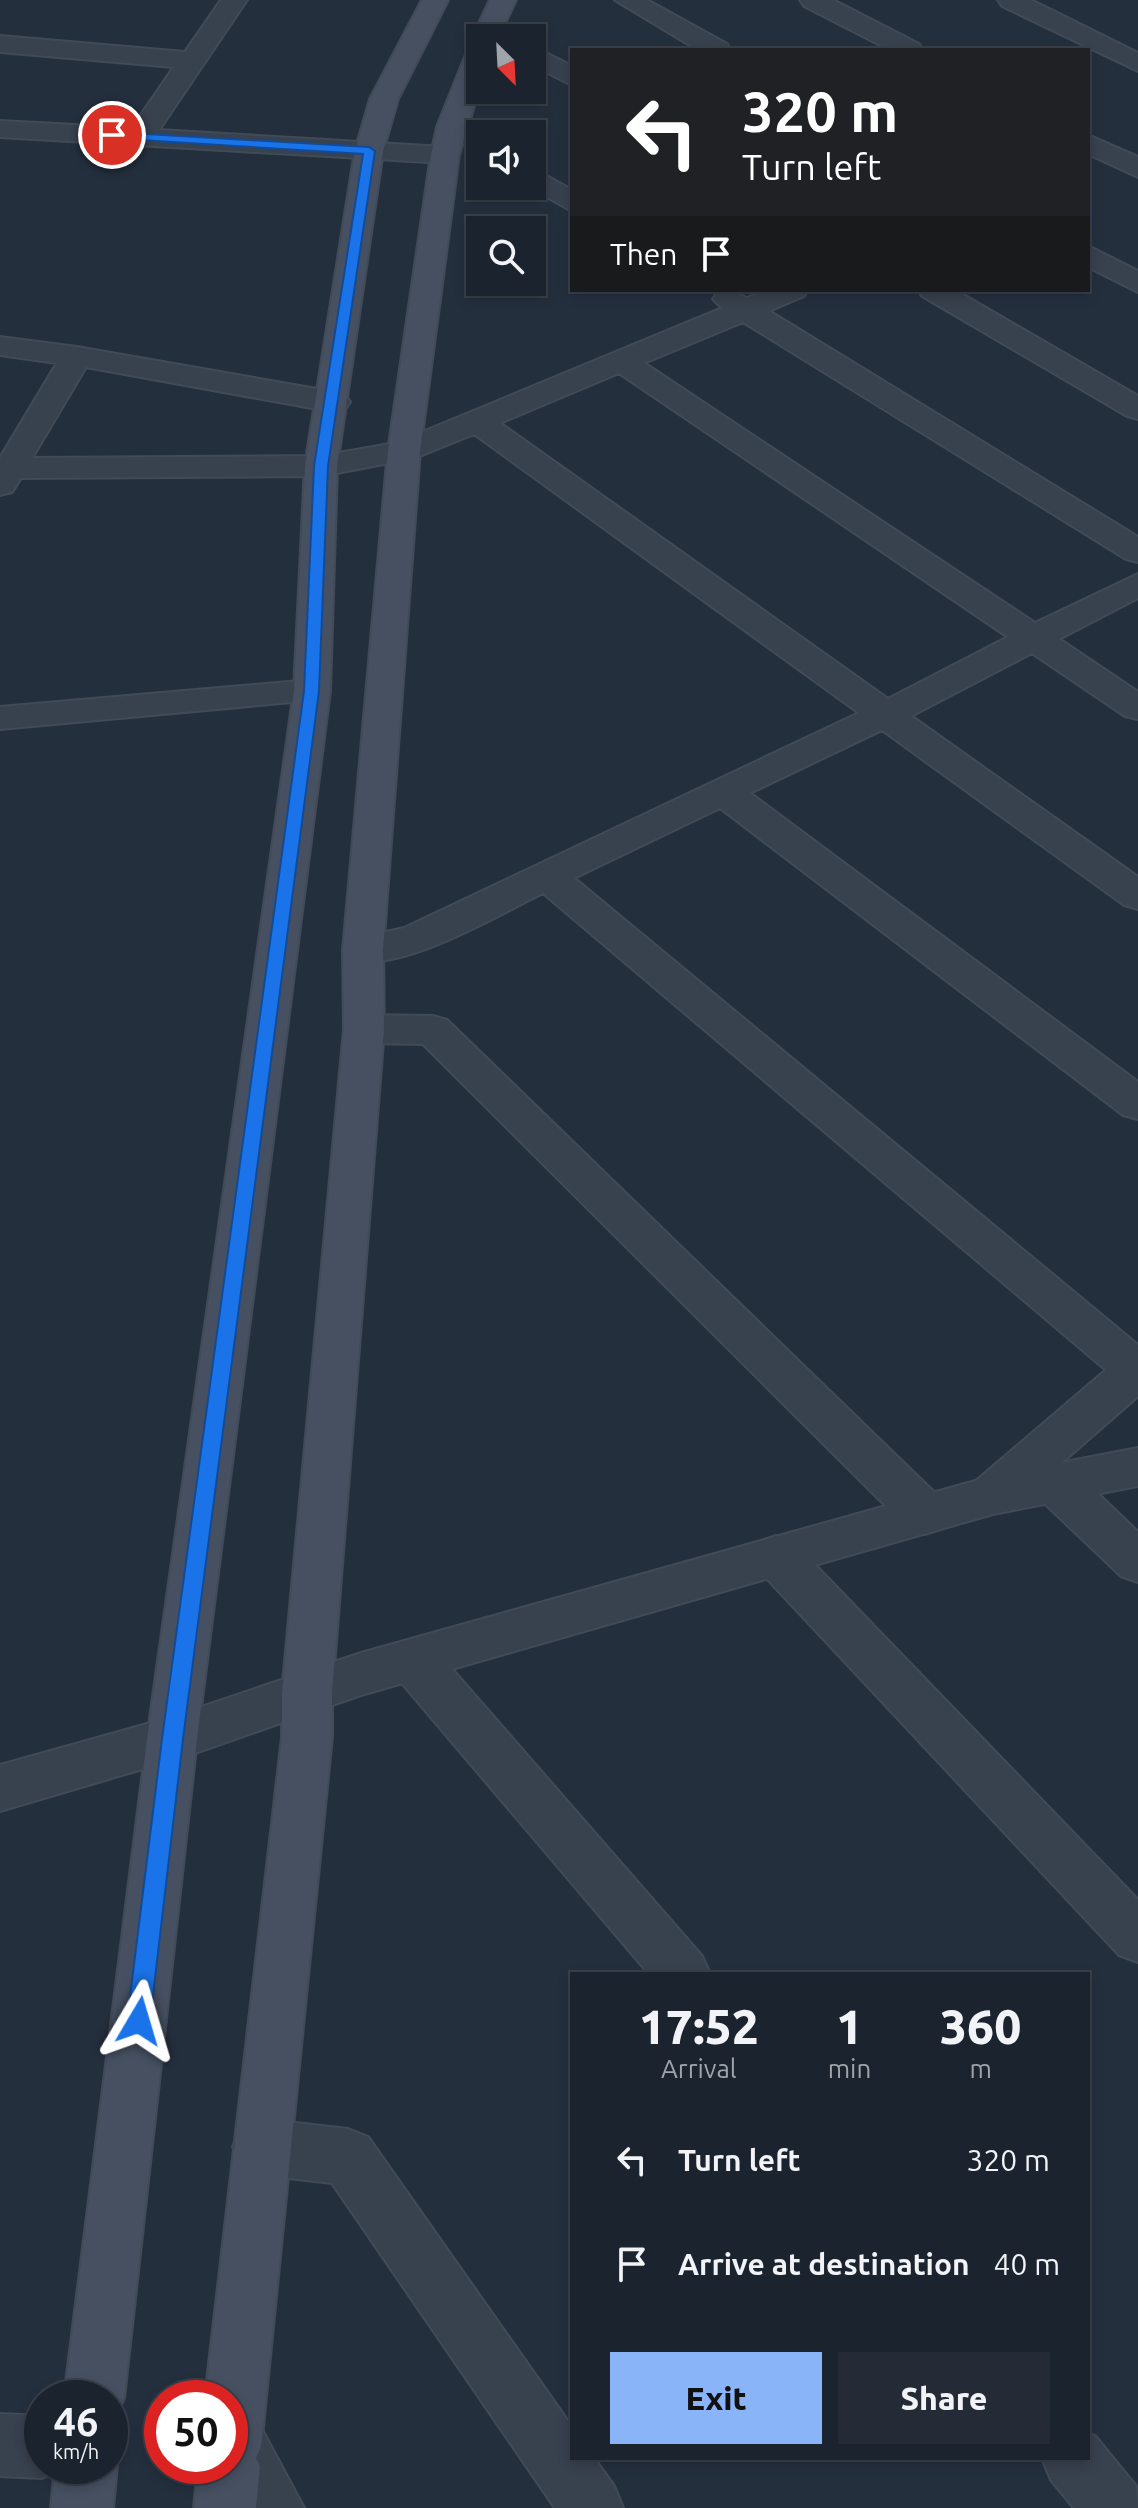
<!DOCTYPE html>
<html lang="en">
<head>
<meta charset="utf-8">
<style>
	body { margin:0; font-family:Ubuntu,sans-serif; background:#242b36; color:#f1f3f6; height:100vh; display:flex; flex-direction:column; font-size:30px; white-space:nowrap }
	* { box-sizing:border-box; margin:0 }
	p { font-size:26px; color:#a0a4aa }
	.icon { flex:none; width:44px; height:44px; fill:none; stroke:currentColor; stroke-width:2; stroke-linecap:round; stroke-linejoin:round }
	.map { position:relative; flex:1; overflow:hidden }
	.sheet { position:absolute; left:570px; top:1972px; width:520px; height:488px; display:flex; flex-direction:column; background:#1b232e; border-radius:0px; box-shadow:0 4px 12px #0003,0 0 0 2px #39404a }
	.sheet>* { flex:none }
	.banner { position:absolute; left:570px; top:48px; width:520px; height:244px; border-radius:0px; box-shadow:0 4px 12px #0003,0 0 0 2px #39404a; background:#202124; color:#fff; overflow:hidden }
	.needle { width:52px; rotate:156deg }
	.fabs { position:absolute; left:466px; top:24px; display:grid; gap:16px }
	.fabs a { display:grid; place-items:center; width:80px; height:80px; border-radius:0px; background:#1b232e; box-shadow:0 4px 12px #0003,0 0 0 2px #39404a; font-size:40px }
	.speed { position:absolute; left:24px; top:2380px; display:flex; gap:16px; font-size:40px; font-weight:700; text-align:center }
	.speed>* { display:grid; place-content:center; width:104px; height:104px; border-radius:50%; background:#1b232e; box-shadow:0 4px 12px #0003,0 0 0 2px #39404a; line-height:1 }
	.speed small { font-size:20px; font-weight:400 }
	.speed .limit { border:12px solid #d22; background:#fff; color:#111 }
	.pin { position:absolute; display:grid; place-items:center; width:68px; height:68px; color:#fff; margin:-34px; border:4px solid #fff; border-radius:50%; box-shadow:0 2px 8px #0007 }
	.me { position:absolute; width:88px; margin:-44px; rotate:7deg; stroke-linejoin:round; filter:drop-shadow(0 0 6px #0008) }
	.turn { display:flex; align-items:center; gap:28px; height:168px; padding:0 40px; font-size:36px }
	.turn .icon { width:104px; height:104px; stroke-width:2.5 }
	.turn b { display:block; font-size:56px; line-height:68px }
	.then { display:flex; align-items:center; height:76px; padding:0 40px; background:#0003; gap:16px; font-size:30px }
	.eta { display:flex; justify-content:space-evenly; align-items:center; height:136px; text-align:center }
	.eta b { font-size:48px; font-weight:800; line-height:56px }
	.cta { display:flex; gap:16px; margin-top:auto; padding:16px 40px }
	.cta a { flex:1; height:92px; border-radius:0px; background:#8ab4f8; color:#111; font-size:32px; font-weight:800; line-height:92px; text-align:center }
	.cta a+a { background:#242b36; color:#f1f3f6 }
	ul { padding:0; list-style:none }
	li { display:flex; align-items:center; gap:24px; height:104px; padding:0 40px }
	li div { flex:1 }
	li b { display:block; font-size:30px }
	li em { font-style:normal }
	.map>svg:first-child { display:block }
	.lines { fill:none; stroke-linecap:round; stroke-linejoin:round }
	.minor-casing { stroke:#414a57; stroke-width:4 }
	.tertiary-casing { stroke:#414a57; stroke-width:4 }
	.secondary-casing { stroke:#414a57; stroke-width:4 }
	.minor { fill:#38414e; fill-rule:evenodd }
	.tertiary { fill:#38414e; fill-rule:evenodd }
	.secondary { fill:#465061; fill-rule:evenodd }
	.route { fill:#1a73e8; stroke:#114b97; stroke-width:2 }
</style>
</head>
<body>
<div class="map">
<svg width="1138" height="2508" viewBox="0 0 1138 2508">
	<rect width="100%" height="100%" fill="#242f3e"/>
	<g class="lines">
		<defs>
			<path id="minor" d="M221 0H247L159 130 445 147 455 149 459 155 455 161 445 163 0 137V121L132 128 174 67 0 52V36L185 52Z
				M615 0H647L727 44 731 50H698Z
				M800 0H833L919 44 923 50H890L804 6Z
				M998 0H1031L1138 53V71L1002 6Z
				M532 46 572 66V85L532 65Z
				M451 119 483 134H480V152L441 133 437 127 441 121Z
				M1088 135 1138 157V177L1088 154Z
				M532 168 572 190V211L527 186H532Z
				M1088 246 1138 271V292L1088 267Z
				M728 290 747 298 767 290H808L804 296 769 311 1138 537V562L1126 559 743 322 644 363 1035 623 1138 574V598L1059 639 1138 692V719L1125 716 1032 653 911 716 1138 877V909L1124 905 882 730 750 793 1138 1082V1119L1123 1115 720 808 574 878 1138 1345V1396L1059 1465 1072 1469 1138 1532V1582L1121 1576 1038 1497 1034 1488C1014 1505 1003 1518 976 1509L969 1495 976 1481 1106 1370 543 893C496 916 399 974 349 960L343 950 349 940 404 928 859 713 474 434 415 458 321 476 21 478 12 492 0 495V458L57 363 0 355V337L77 347 334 392 345 395 350 402 345 409 334 412 86 367 32 458 321 456 396 443 722 308 713 299 717 293ZM619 373 1008 637 888 699 500 423Z
				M918 290H955L1138 396V419L1127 416 922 296Z
				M312 680 325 683 330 691 325 699 0 729V707Z
				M364 1015 433 1016 447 1020 942 1500 949 1514 942 1528 925 1534 908 1528 423 1044 364 1043 350 1039 344 1029 350 1019Z
				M776 1536 793 1542 1138 1900V1962L1119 1955 759 1570 752 1556 759 1542Z
				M413 1639 431 1645 702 1956 710 1974H649L395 1675 388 1660 395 1645Z
				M172 1717 190 1723 197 1739 190 1755 0 1811V1765Z
				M261 2119 348 2129 368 2137 572 2427V2458H594L614 2486 623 2508H555L332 2183 261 2175 241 2167 233 2147 241 2127Z
				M230 2405 253 2413 304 2508H239L215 2466H230Z
				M0 2414 42 2416V2466H65L64 2469 42 2478 0 2476Z
				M1088 2434 1095 2436 1136 2486 1138 2508H1074L1051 2480 1042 2458H1088Z"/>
			<path id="tertiary" d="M1138 1448V1486L993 1514 361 1695 172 1761 154 1755 147 1739 154 1723 361 1653 993 1476Z"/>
			<path id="secondary" d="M422 0H448L398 99 383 151 337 466 330 691 197 1739 124 2398 115 2419 110 2422V2398H64L147 1739 294 691 305 466 355 151 370 99Z
				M490 0H516L498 38H480V87L459 155 420 451 383 950 384 1029 332 1693V1737L261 2447 256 2458 260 2466 256 2508H194L198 2466H230V2398H205L282 1737V1693L344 1029 343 950 388 451 431 155 437 127 467 52 478 44 472 38Z
				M110 2450 117 2466 113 2508H51L55 2466H110Z"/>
		</defs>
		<!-- minor casing -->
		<use href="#minor" class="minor-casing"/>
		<!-- tertiary casing -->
		<use href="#tertiary" class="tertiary-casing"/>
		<!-- secondary casing -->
		<use href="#secondary" class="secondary-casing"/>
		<!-- minor -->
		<use href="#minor" class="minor"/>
		<!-- tertiary -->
		<use href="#tertiary" class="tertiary"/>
		<!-- secondary -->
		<use href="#secondary" class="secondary"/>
	</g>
	<!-- route -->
	<path class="route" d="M112 132 369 147 375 151 328 466 319 691 183 1739 150 2021 147 2029 139 2032 131 2029 127 2021 162 1739 304 691 314 466 363 154 108 138Z"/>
</svg>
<div class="fabs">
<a><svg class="needle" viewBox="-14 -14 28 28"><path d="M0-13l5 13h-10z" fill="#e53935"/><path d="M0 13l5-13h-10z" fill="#a0a4aa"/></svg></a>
<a><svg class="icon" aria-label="sound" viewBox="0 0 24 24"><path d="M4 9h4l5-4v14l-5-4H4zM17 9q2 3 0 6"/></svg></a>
<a><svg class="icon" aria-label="search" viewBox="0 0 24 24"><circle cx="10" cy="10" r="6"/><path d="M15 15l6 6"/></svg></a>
</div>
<div class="speed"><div>46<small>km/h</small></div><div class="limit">50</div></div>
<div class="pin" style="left:112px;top:135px;background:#d93025"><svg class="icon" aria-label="arrive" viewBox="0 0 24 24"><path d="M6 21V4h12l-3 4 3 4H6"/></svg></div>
<svg class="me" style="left:139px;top:2021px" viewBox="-20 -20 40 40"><path d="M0-17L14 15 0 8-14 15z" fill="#1a73e8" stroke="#fff" stroke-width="4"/></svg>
<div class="banner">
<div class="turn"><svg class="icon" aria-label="left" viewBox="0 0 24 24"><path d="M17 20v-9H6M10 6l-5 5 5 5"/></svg><div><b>320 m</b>Turn left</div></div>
<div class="then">Then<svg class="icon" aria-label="arrive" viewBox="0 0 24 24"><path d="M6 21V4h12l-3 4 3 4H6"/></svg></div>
</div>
<section class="sheet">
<div class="eta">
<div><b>17:52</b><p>Arrival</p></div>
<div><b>1</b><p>min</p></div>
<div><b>360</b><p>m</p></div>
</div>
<ul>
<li><svg class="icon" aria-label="left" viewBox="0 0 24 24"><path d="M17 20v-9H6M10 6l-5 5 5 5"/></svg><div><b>Turn left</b></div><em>320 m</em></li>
<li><svg class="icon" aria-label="arrive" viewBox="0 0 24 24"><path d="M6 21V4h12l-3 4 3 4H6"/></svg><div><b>Arrive at destination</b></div><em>40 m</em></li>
</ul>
<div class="cta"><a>Exit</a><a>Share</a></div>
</section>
</div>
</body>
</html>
